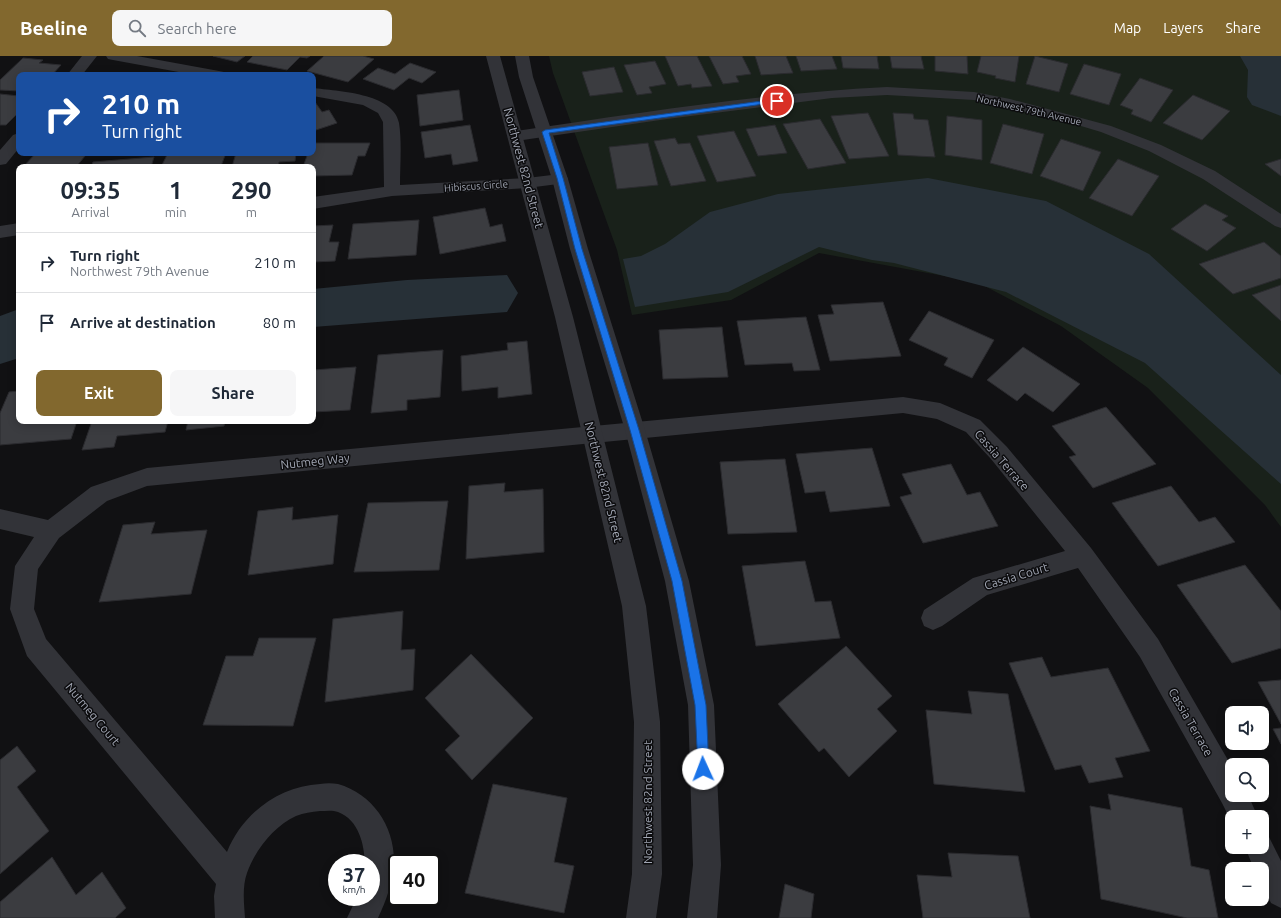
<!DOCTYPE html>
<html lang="en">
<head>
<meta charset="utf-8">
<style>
	body { margin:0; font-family:Ubuntu,sans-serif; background:#f6f6f7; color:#1f2937; height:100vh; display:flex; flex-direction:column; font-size:15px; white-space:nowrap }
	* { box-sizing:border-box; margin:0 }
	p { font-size:13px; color:#747a83 }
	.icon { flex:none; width:22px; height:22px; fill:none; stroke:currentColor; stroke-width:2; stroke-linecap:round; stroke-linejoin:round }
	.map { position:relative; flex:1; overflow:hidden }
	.drawer { position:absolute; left:16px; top:108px; width:300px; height:260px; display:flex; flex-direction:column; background:#fff; border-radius:8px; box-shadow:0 2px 10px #0003 }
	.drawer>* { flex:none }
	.banner { position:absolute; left:16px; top:16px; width:300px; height:84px; border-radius:8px; box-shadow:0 2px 10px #0003; background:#1a4fa0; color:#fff; overflow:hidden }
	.fabs { position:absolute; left:1225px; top:650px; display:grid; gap:8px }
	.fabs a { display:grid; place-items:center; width:44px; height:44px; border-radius:8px; background:#fff; box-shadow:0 2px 10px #0003; font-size:20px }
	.speed { position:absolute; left:328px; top:798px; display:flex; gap:8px; font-size:20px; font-weight:700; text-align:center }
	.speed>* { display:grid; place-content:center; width:52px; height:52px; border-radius:50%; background:#fff; box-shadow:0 2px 10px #0003; line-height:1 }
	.speed small { font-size:10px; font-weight:400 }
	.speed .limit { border:2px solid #111; border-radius:6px; background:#fff; color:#111 }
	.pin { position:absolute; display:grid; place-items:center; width:34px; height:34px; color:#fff; margin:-17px; border:2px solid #fff; border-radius:50%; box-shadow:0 1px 4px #0007 }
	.me { position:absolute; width:44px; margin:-22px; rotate:358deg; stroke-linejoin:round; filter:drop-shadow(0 0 3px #0008) }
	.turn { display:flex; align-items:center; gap:14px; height:84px; padding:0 20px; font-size:18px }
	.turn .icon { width:52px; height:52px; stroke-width:2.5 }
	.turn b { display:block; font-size:28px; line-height:34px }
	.eta { display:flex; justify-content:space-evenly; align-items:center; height:68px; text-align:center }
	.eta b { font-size:24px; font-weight:700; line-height:28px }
	.cta { display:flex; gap:8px; margin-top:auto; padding:8px 20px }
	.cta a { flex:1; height:46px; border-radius:8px; background:#82682e; color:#fff; font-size:16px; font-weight:700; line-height:46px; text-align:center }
	.cta a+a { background:#f6f6f7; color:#1f2937 }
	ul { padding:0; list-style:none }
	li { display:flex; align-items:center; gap:12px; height:60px; padding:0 20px; border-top:1px solid #e0e1e3 }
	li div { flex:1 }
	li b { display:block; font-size:15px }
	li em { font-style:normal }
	header { display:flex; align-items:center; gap:24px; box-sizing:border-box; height:56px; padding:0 20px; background:#82682e; color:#fff }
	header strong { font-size:19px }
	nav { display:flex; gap:22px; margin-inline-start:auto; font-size:14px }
	.search { width:280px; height:36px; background:#f6f6f7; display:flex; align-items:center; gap:10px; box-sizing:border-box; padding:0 14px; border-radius:8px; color:#747a83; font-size:15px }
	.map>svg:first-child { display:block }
	.green { fill:#19211a }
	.water { fill:#273037 }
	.building { fill:#3b3c40; stroke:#2b2b2f }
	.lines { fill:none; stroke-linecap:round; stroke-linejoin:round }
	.minor { fill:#323338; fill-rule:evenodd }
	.tertiary { fill:#323338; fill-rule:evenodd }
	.route { fill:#1a73e8; stroke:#114b97 }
	.labels { text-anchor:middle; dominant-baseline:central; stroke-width:3; stroke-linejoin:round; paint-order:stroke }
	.far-street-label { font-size:10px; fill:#a2a7b4; stroke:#0c0c0e }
	.street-label { font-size:12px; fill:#a2a7b4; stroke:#0c0c0e }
</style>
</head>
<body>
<header>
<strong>Beeline</strong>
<div class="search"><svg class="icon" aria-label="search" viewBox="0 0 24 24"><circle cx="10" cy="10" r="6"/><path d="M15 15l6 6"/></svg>Search here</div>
<nav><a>Map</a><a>Layers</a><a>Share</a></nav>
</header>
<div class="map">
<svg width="1281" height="862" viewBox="0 0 1281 862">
	<rect width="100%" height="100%" fill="#111113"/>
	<!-- green -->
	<path class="green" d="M549 0H1281V471L1265 449 1148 332 1061 270 977 226 819 197 731 244 632 259 617 194 553 17Z"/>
	<!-- water -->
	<path class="water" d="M1240 0H1281V60L1252 49 1247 41 1248 14Z
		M928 122 1046 145 1149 198 1281 319V428L1145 307 1006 236 894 207 872 204 819 191 728 236 635 251 623 203 641 200 665 188 710 156 778 138Z
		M507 219 518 237 507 256 313 271V233L407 224Z
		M19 253V302L0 308V260Z"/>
	<!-- building -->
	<path class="building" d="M213 0H245L237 6Z
		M253 0H310L307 2 300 1 287 14 247 6Z
		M324 0H363L374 3 348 26 307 15Z
		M665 0H697L712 30 692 32 691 28 678 30Z
		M709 0H742L751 18 736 20 739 26 723 28Z
		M755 0H786L793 17 761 19Z
		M796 0H832L837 13 801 15Z
		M841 0H877L879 13 843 12Z
		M890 0H921L924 13 892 12Z
		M935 0H967L968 18 935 15Z
		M981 0H1019L1015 26 995 22 996 20 977 16Z
		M1035 0 1068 8 1059 36 1026 28Z
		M23 2 43 4 39 7 61 9 52 19H19V35L0 34V24Z
		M655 5 666 28 649 31 652 37 637 39 624 9Z
		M410 7 436 16 422 27 409 22 394 34 363 23 378 12 395 18Z
		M1084 8 1121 18 1109 49 1070 38Z
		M614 11 623 36 590 40 582 16Z
		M1140 22 1173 34 1151 66 1131 58 1133 54 1120 49Z
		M459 34 463 64 420 70 417 39Z
		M0 38 19 40V56L6 69H0Z
		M1193 39 1230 55 1202 84 1163 67Z
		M313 46H315L322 56 329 54 337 67 313 75Z
		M868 57 889 100 849 103 831 60Z
		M893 57 913 58 914 63 928 64 935 101 898 99Z
		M947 60 982 64V104L945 99Z
		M820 63 846 107 808 113 783 68Z
		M1003 68 1044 78 1032 118 990 107Z
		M470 69 478 105 453 109 451 98 425 102 421 76Z
		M775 69 787 97 758 100 746 73Z
		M734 75 756 120 717 126 697 80Z
		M675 82 678 88 690 87 706 125 671 130 654 85Z
		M1061 83 1101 96 1083 135 1040 120Z
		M313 87H370L365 100H358L352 119 313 120V111H303L308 97H313Z
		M648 87 658 129 617 133 609 91Z
		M36 97H48L85 100 76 111H23Z
		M168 97H226L221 110 161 111Z
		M236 97H296L295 105 279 106 278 111H232Z
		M154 101 151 111H91L93 106Z
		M1118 103 1159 120 1132 160 1089 142Z
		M1281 103V120L1265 108Z
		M1205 148 1228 160 1222 164 1236 172 1207 195 1171 173Z
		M485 152 490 171 502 168 506 185 440 198 433 161Z
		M419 164 416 199 348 203 353 168Z
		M333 169 329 186H339L335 205 313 206V170Z
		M1264 186 1281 200V222L1233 238 1199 208Z
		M1281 229V265L1252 239Z
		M883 246 901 300 830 305 818 259 834 258 831 249Z
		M929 255 994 284 972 322 944 309 948 302 909 284Z
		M806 261 820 314 794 315 792 307 745 309 737 265Z
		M722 271 728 321 663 323 659 274Z
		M527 285 532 338 498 342V331L462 335 461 300 508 294 507 287Z
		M1023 291 1080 328 1053 356 1025 337 1017 345 987 324Z
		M443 294 440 341 407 344V354L371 357 378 299Z
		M356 311 350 354 313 356V314Z
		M19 335V365H77L71 383 0 389V357L9 336Z
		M1106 351 1156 408 1093 432 1069 401 1076 399 1052 370Z
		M92 365H168L165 376 117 380 114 391 82 394Z
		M188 365H225L224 370 186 374Z
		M872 392 890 450 830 456 825 435 805 437 796 398Z
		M785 403 797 476 728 478 720 406Z
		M951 408 967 439 980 436 998 470 923 487 900 441 912 438 902 418Z
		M505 427 504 436 543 433 544 496 466 503 469 430Z
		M1171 430 1199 466 1215 461 1235 486 1158 510 1112 447Z
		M448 445 439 514 354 516 368 447Z
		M293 451 292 464 338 459 333 508 248 519 258 455Z
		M155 466 151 478 207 474 191 538 99 546 123 469Z
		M805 505 815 546 831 545 840 582 756 590 742 510Z
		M1245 509 1281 555V592L1232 607 1177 529Z
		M403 555 401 594 415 593 413 634 325 646 333 563Z
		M259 582H316L293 670 203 669 226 600H253Z
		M846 590 892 640 877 653 897 675 849 721 824 692 819 696 778 648Z
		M471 598 533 662 472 724 445 694 460 680 425 642Z
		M1042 601 1051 621 1108 612 1150 695 1115 702 1123 721 1089 727 1081 709 1055 714 1009 607Z
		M1281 624V668L1258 626Z
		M968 635 1008 638 1025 736 934 728 926 654 972 658Z
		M1281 672V688L1273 673Z
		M17 690 36 715 17 731 49 775 0 818V704Z
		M493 728 567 742 554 806 574 810 564 857 465 837Z
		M1108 738 1182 752 1191 810 1209 814 1218 862H1187L1101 843 1090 750 1111 754Z
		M948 797 1018 800 1030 862H923L917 819 952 821Z
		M52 801 76 839 102 816 126 852 115 862H0V846Z
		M785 828 814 838 811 862H779Z"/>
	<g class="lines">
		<!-- minor -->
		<path class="minor" d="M82 0H97L82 19H67Z
			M106 0H137L219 15 224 16 226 19H195L113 4 108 3Z
			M887 31 974 36 1010 43 1111 70 1161 89 1215 115 1281 158V172L1275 170 1203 123 1149 95 1101 76 1061 64 974 44 887 39 832 42 667 63 516 85 510 83 508 80 510 77 516 75C639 57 763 37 887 31Z
			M313 32C337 35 394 37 399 67 402 86 400 110 400 129L527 122 560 118 566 119 568 123 566 127 527 132 392 140 313 153V141L384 131 383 66 378 57 363 49 313 40Z
			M19 77V92L6 108 0 109V94L13 79Z
			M19 167V179L0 182V170Z
			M903 341 940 347 980 364 1007 391 1091 492 1158 583 1232 711V739H1248L1258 761H1232V767L1222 747 1140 601 1078 512 987 539 942 570 933 574 924 570 921 562 924 554 973 522 1065 495 991 403 966 376 937 363 903 357 147 430 107 445 59 482 38 513 34 553 46 583 227 796C242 758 279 730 320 728 326 727 332 727 338 728 373 738 395 771 394 807 393 826 386 845 378 862H347L357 841H371V807H365C364 788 359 764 338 756 333 754 326 755 320 755 311 756 304 757 296 760 274 770 255 794 247 817 242 831 244 847 245 862H215L214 840 216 828 27 600 10 553 15 510 34 481 0 473V453L48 464 91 431 147 412Z
			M1262 778 1269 781 1281 805V852L1271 847 1262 829V813H1254L1245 791H1262Z"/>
		<!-- tertiary -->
		<path class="tertiary" d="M486 0H500L573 261 646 550 660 666 662 818 656 862H626L632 818 634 666 622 550 555 261Z
			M515 0H529L533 21 568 123 588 193 645 374 689 525 714 649 721 809 717 862H687L693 809 688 649 665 525 625 374 570 193 552 123 519 21Z"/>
	</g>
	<!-- route -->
	<path class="route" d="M777 43 780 45 779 46 549 77 563 122 582 193 639 374 682 525 706 649 709 713 707 717 703 719 699 717 698 713 695 649 672 525 630 374 575 193 557 122 542 76 545 74Z"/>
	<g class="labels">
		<!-- far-street labels -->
		<g class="far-street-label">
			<text transform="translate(1029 54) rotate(13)">Northwest 79th Avenue</text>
			<text transform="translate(476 130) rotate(-4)">Hibiscus Circle</text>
		</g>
		<!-- street labels -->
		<g class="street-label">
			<text transform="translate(524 112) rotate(75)">Northwest 82nd Street</text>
			<text transform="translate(1002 404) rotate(49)">Cassia Terrace</text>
			<text transform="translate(315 405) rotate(-6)">Nutmeg Way</text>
			<text transform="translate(604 426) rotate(76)">Northwest 82nd Street</text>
			<text transform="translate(1016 520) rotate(-17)">Cassia Court</text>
			<text transform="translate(93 658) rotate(50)">Nutmeg Court</text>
			<text transform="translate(1191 666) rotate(60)">Cassia Terrace</text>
			<text transform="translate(647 746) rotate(-90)">Northwest 82nd Street</text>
		</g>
	</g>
</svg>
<div class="fabs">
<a><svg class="icon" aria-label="sound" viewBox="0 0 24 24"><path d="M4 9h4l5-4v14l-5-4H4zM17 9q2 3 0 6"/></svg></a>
<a><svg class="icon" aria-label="search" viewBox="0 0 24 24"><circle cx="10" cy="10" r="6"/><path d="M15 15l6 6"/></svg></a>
<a>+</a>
<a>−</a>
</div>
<div class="speed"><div>37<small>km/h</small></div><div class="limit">40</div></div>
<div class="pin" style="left:777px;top:45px;background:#d93025"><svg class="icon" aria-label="arrive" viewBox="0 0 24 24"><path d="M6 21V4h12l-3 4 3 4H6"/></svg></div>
<svg class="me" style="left:703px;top:713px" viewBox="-20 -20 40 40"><circle r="19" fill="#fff"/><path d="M0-13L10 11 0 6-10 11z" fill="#1a73e8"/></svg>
<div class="banner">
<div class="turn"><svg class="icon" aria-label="right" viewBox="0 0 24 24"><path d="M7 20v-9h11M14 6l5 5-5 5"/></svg><div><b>210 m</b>Turn right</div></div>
</div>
<section class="drawer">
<div class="eta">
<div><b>09:35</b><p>Arrival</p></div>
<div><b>1</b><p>min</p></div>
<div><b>290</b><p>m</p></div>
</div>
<ul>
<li><svg class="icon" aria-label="right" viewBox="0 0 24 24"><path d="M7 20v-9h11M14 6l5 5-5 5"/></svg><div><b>Turn right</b><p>Northwest 79th Avenue</p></div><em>210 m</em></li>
<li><svg class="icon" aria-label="arrive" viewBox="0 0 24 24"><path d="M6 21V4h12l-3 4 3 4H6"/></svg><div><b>Arrive at destination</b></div><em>80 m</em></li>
</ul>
<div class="cta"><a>Exit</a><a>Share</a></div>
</section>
</div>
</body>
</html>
